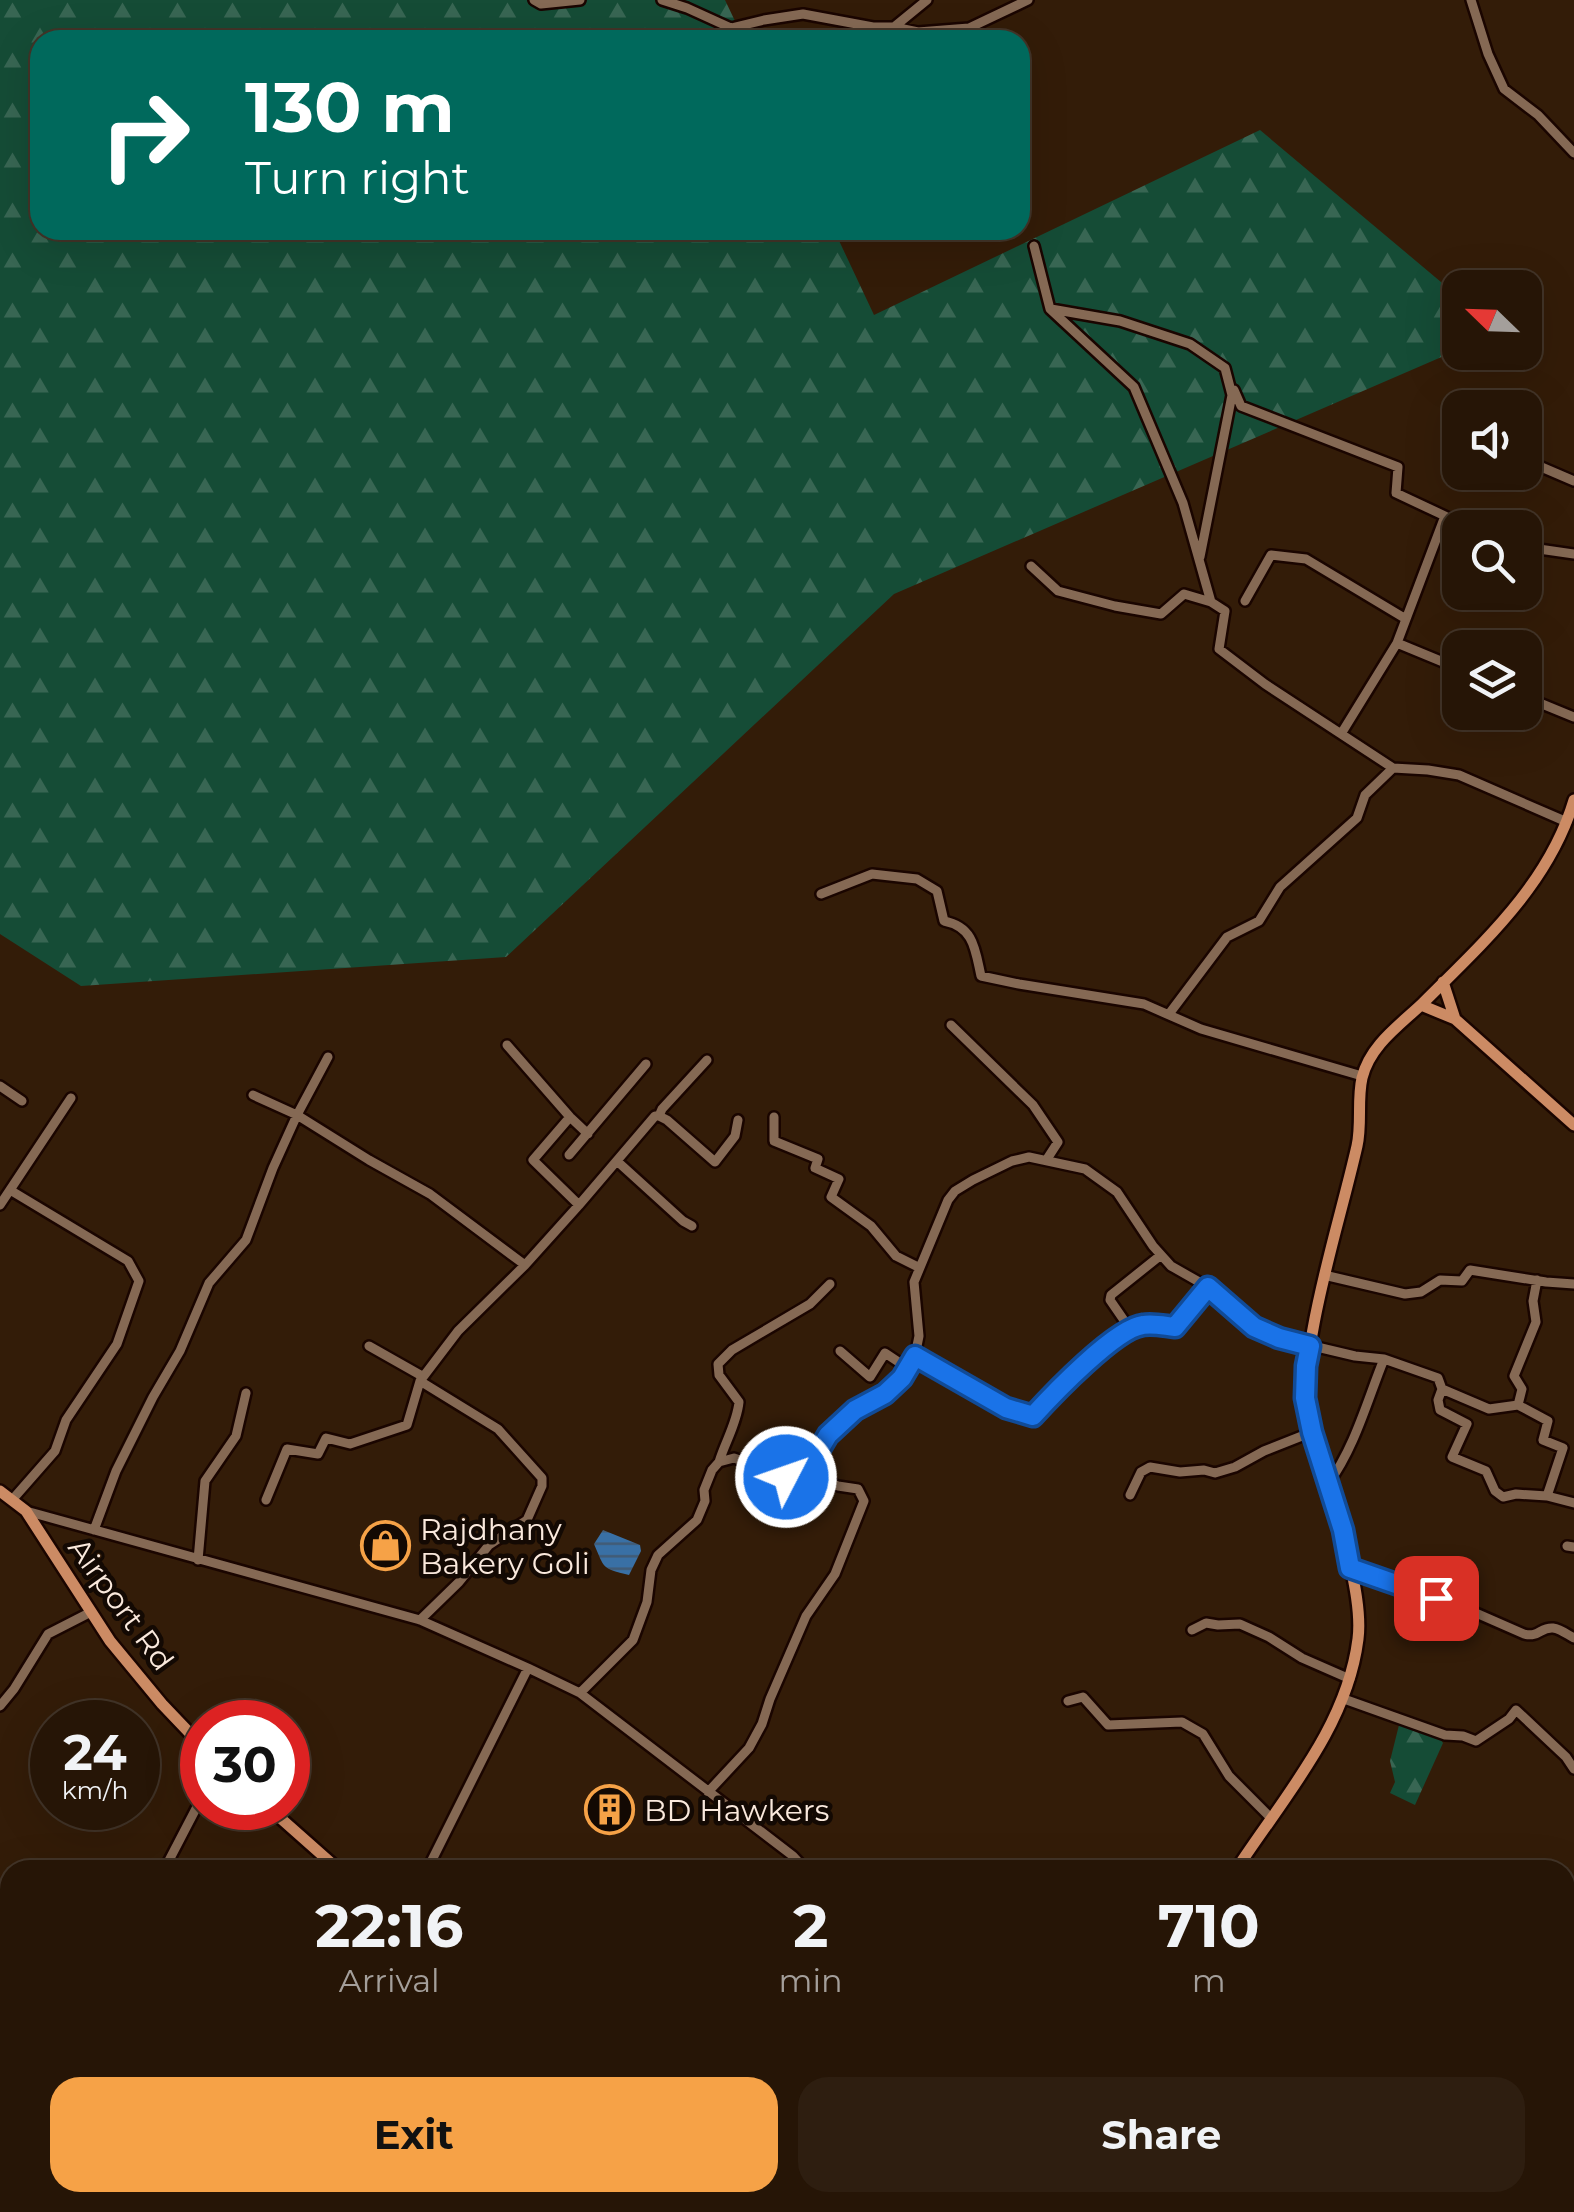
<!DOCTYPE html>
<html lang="en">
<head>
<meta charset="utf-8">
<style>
	body { margin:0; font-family:Montserrat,sans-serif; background:#2e1e10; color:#f1f3f6; height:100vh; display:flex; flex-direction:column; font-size:38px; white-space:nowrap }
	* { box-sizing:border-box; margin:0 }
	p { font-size:32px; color:#a49f9b }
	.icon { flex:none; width:55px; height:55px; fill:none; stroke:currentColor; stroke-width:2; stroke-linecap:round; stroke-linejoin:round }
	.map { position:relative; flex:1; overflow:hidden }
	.panel { position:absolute; left:0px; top:1860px; width:1575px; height:352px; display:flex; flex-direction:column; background:#261506; border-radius:30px 30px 0 0; box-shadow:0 10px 40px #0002,0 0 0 2px #423428 }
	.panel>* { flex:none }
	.hud { position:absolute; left:30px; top:30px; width:1000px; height:210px; border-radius:30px; box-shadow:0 10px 40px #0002,0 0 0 2px #423428; background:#00695c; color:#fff; overflow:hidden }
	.needle { width:65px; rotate:293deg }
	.controls { position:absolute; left:1442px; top:270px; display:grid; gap:20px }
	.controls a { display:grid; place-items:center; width:100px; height:100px; border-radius:20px; background:#261506; box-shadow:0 10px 40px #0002,0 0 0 2px #423428; font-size:50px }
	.speed { position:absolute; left:30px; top:1700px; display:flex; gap:20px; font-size:50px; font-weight:700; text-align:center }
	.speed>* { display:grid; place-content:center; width:130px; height:130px; border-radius:50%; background:#261506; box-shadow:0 10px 40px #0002,0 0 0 2px #423428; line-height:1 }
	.speed small { font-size:25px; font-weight:400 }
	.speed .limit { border:15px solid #d22; background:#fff; color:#111 }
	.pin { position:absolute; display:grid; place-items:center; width:85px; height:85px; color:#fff; margin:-42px; border-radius:20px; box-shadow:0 5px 15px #0006 }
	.me { position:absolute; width:110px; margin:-55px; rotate:49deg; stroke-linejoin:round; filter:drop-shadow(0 0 8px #0008) }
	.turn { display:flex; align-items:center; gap:35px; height:210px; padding:0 50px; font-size:45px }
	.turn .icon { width:130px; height:130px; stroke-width:2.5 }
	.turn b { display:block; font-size:70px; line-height:85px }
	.eta { display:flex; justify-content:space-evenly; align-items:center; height:170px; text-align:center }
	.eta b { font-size:60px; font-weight:700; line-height:70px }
	.primary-button { display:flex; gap:20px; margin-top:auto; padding:20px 50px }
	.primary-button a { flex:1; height:115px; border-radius:30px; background:#f6a247; color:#111; font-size:40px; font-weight:700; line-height:115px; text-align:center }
	.primary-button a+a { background:#2e1e10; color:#f1f3f6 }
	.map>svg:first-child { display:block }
	.forest { fill:url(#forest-firs) }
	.water { fill:url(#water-rules) }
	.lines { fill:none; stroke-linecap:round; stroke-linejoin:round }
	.minor-casing { stroke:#1a0500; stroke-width:14 }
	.major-casing { stroke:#1a0500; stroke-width:16 }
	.minor { stroke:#856954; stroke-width:9 }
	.major { stroke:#cc8b64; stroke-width:11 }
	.route-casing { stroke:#114b97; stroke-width:25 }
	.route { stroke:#1a73e8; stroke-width:18 }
	.labels { text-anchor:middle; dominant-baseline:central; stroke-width:9; stroke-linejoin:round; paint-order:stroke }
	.poi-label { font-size:30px; fill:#fae9dd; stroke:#130903; text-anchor:start }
	.street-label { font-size:30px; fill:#fae9dd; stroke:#130903 }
</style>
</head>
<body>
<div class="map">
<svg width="1574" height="2212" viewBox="0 0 1574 2212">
	<defs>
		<pattern id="forest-firs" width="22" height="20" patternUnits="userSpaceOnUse" patternTransform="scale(2.5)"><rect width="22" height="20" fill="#154c36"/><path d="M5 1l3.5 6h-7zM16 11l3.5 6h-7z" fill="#386653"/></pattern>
		<pattern id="water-rules" width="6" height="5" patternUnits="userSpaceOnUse" patternTransform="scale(2.5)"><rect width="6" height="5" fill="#3970a5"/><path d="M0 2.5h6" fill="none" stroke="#425b74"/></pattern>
	</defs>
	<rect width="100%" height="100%" fill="#331c08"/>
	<!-- forest -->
	<path class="forest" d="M0 0H725L744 40H40V230H834L874 315 1260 130 1460 298V349L894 594 506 957 81 986 0 934Z
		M1400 1721 1439 1737 1443 1743 1415 1805 1390 1793 1395 1782 1390 1761Z"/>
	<!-- water -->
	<path class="water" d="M603 1530 640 1545 641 1551 629 1575C601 1568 605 1569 594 1544Z"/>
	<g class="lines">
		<defs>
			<path id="minor" d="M534 0 541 4 580 0
				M662 0 687 8 731 28 764 20 803 14 873 27H894L918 32 969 28 1028 0
				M1471 0 1488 54 1504 89 1538 115 1574 153
				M894 27 927 0
				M1034 246 1050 309 1134 387 1183 503 1211 602
				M1051 309 1120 321 1190 344 1225 368 1232 395 1200 557
				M1234 390 1241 406 1398 467 1396 493 1445 516
				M1525 457 1539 466 1574 481
				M1525 547 1574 554
				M1031 566 1058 591 1115 606 1161 614 1184 594 1211 602 1225 611 1219 649 1265 684 1393 768 1428 770 1459 775 1567 822
				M1245 601 1271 555 1306 559 1406 619
				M1397 643 1445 516 1471 528
				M1525 697 1574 717
				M1341 734 1397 643 1460 669
				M821 894 872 874 917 879 937 891 944 921C974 927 975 949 981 976L1019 984 1144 1004 1201 1029 1362 1076
				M1169 1014 1227 937 1259 921 1280 887 1357 818 1365 795 1393 768
				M951 1025 1033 1105 1058 1142 1047 1159
				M507 1045 570 1117 588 1134
				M0 1086 22 1101
				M253 1095 297 1115 369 1160 430 1194 525 1265
				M659 1116 667 1120 715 1162 735 1136 738 1120
				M570 1117 533 1160 579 1205
				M774 1117V1141L818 1159 815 1168 839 1179 831 1197 871 1226 896 1256 918 1267
				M569 1155 646 1064
				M618 1162 683 1221 692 1226
				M10 1190 128 1261 139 1281 117 1344 66 1420 55 1451 12 1500
				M0 1205 71 1098
				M1324 1275 1405 1294 1421 1292 1440 1280 1462 1281 1470 1270 1546 1282 1574 1284
				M1130 1329 1143 1324 1175 1327 1208 1287
				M369 1346 422 1376
				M840 1351 870 1377 885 1353 909 1369
				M915 1356 1006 1407 1033 1416 1071 1376 1130 1329 1110 1300 1111 1295 1161 1255
				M420 1381 498 1429 542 1478V1486L527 1520 489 1545 459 1582 420 1620
				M1442 1389 1438 1400 1440 1410 1467 1424 1452 1457 1486 1471 1495 1491 1503 1497 1516 1494 1547 1496
				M1518 1405 1522 1389 1514 1376 1536 1322 1533 1301 1537 1280
				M719 1462C725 1442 737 1423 739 1402L719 1375 718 1364 732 1350 810 1304 830 1284
				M1328 1484C1355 1447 1367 1401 1384 1359
				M1130 1495 1141 1472 1150 1467 1180 1472 1204 1470 1215 1473 1235 1467 1264 1451 1312 1432
				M266 1500 287 1449 318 1454 326 1438 350 1444 407 1425 420 1381 458 1331 525 1265 579 1205 655 1116H659L662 1109 707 1060
				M26 1511 420 1620 528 1668 580 1693 793 1856 806 1870
				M94 1530 116 1471 153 1397 180 1351 209 1283 246 1240 273 1168 297 1115 328 1057
				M1567 1546 1574 1547
				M198 1560 205 1481 236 1436 246 1393
				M1350 1568 1460 1606 1524 1634C1539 1638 1540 1627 1553 1628 1561 1629 1568 1635 1574 1638
				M1192 1630 1206 1623 1218 1625 1240 1624 1269 1637 1302 1658 1350 1679
				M580 1693 633 1640 647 1602 651 1570 658 1555 697 1520 705 1501 704 1490 712 1470 719 1462 734 1458 754 1465 773 1476 786 1477 815 1457 828 1435 855 1410 885 1394 902 1379 915 1356 919 1336 914 1282 948 1200 955 1191 973 1180 1012 1161 1029 1157 1085 1169 1117 1192 1153 1246 1171 1266 1208 1287 1254 1327 1279 1338 1355 1356 1384 1359 1438 1378 1442 1389 1489 1409 1518 1405 1548 1421 1543 1440 1563 1448 1547 1496 1574 1503
				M1344 1699 1445 1735 1463 1736 1476 1741 1509 1719 1516 1710 1566 1757 1574 1769
				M1068 1701 1083 1697 1108 1725 1182 1722 1203 1734 1229 1776 1271 1818
				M0 1706 14 1689 48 1634 91 1612
				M708 1792 749 1748 762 1724 770 1699 806 1616 835 1574 864 1501 858 1489 838 1486 810 1473 814 1460
				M430 1864 528 1668
				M164 1870 202 1797
				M1565 1894 1574 1884
				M0 2052 10 2042
				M698 2202V2212
				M1278 2202 1306 2212
				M1449 2202 1459 2212
				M1547 2202 1562 2212
				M1036 2204 1037 2202
				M311 2212 317 2202
				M382 2212 387 2202
				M443 2212 447 2202
				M543 2212 549 2202
				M758 2212 764 2202
				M1245 2212 1252 2202
				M1528 2212 1536 2202"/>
			<path id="major" d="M1443 982 1455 1019
				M1421 1005 1455 1019 1574 1125
				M0 1491 26 1511 110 1641 162 1704 202 1746
				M269 1808 339 1870
				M1236 1870C1283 1798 1347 1727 1358 1639 1362 1608 1350 1565 1344 1534 1333 1489 1307 1444 1305 1397 1304 1374 1309 1351 1313 1329 1324 1267 1343 1207 1357 1146 1362 1124 1357 1100 1362 1078 1370 1045 1400 1025 1423 1003 1484 942 1549 884 1574 800
				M815 2202 825 2212
				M1168 2212V2202"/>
		</defs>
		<!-- minor casing -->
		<use href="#minor" class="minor-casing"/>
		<!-- major casing -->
		<use href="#major" class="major-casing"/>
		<!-- minor -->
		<use href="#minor" class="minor"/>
		<!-- major -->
		<use href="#major" class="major"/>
	</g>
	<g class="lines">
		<defs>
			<path id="route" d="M786 1477 815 1457 828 1435 855 1410 885 1394 902 1378 915 1356 1006 1408 1033 1416C1053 1394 1116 1328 1143 1325 1153 1323 1165 1326 1175 1327L1208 1287 1254 1327 1279 1338 1310 1346 1306 1366 1305 1398 1312 1432 1343 1530 1350 1568 1436 1598"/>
		</defs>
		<!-- route casing -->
		<use href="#route" class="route-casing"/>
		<!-- route -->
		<use href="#route" class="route"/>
	</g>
	<!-- icons -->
	<defs>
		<symbol id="shop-ring" viewBox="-11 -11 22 22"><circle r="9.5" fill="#130903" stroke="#f6a247" stroke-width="1.5"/><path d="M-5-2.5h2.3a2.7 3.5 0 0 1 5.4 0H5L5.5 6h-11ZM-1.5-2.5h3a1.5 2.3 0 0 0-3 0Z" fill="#f6a247"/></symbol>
		<symbol id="building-ring" viewBox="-11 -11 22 22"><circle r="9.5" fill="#130903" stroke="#f6a247" stroke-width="1.5"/><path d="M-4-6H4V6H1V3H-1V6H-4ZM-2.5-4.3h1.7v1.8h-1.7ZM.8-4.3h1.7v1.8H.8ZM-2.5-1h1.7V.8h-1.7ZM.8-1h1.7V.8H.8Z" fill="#f6a247"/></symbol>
	</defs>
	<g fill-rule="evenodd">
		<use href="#shop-ring" x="358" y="1518" width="55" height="55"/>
		<use href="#building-ring" x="582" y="1782" width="55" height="55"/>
	</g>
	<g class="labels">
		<!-- poi labels -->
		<g class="poi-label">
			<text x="420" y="1529">Rajdhany<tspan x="420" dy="34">Bakery Goli</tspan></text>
			<text x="644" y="1810">BD Hawkers</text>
		</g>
		<!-- street labels -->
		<g class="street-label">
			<text transform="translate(121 1604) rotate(54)">Airport Rd</text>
		</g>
	</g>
</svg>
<div class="controls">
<a><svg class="needle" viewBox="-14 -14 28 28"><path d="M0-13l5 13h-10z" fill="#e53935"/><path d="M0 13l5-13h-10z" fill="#a49f9b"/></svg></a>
<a><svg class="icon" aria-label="sound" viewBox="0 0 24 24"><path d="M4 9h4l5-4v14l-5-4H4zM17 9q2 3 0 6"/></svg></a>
<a><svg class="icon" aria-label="search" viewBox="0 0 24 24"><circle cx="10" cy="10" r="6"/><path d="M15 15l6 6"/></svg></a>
<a><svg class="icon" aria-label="layers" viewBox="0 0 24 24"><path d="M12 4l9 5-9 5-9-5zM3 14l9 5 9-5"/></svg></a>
</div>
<div class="speed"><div>24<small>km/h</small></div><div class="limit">30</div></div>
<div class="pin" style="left:1436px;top:1598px;background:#d93025"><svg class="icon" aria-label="arrive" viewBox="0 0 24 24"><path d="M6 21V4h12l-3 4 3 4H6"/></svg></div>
<svg class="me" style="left:786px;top:1477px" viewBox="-20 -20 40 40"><circle r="17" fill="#1a73e8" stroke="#fff" stroke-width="3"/><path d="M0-11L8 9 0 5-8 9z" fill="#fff"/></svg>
<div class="hud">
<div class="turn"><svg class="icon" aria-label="right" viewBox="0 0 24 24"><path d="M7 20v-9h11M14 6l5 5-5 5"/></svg><div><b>130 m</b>Turn right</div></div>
</div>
<section class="panel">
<div class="eta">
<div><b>22:16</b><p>Arrival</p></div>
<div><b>2</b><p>min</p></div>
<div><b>710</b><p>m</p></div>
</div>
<div class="primary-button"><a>Exit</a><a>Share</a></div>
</section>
</div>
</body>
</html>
